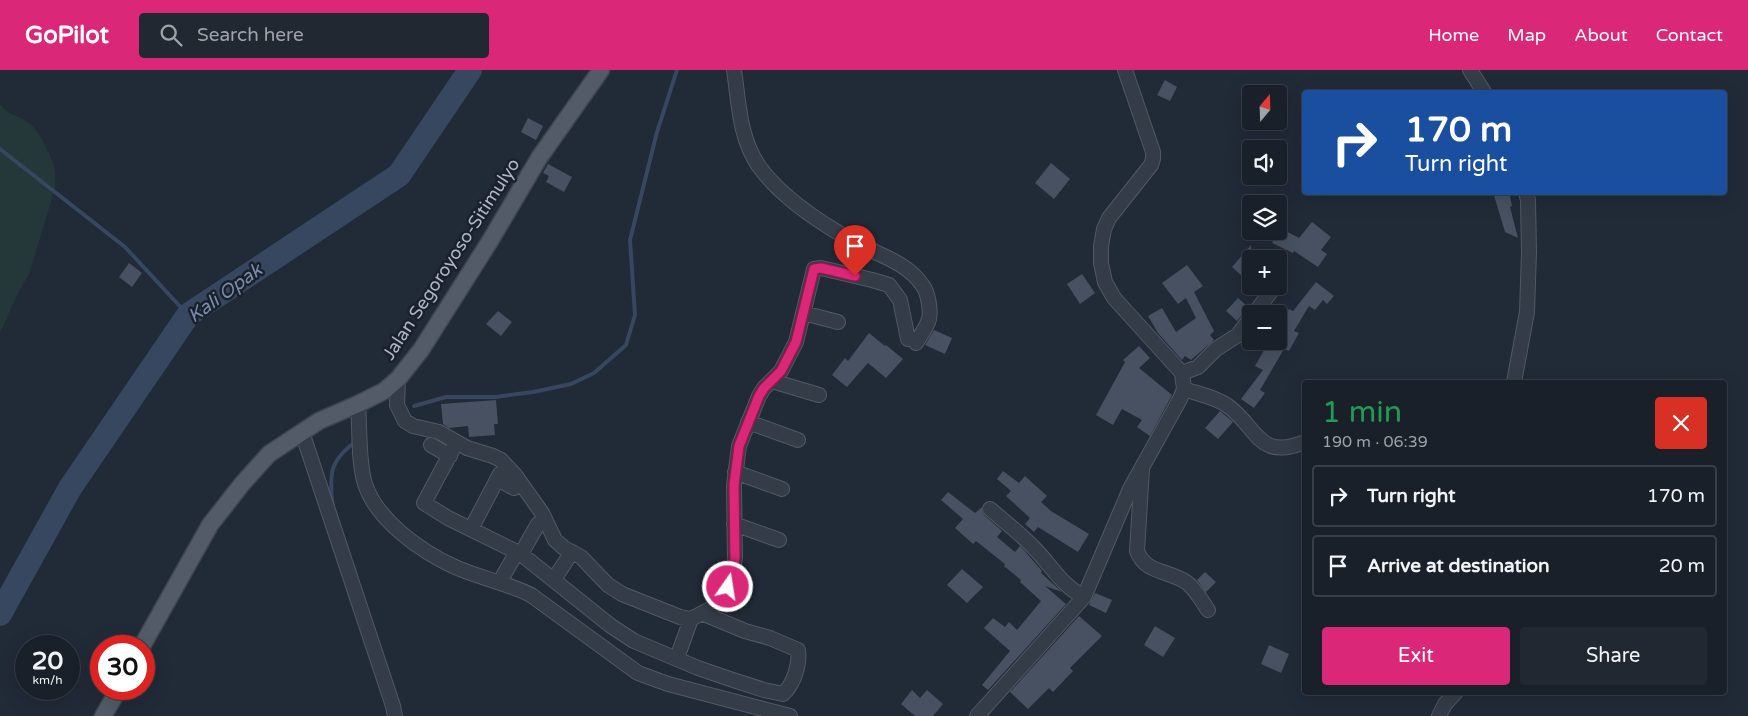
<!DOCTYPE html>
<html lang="en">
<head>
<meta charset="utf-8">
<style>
	body { margin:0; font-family:"Varela Round",sans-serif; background:#222831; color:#f1f3f6; height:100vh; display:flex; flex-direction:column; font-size:19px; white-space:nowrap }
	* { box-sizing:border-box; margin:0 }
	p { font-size:16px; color:#9fa3a8 }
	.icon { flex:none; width:28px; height:28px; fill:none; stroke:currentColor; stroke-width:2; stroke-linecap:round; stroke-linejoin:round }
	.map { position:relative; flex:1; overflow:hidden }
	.side { position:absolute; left:1302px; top:310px; width:425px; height:315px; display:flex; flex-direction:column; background:#192029; border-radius:5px; box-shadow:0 5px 20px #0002,0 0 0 1px #373e46 }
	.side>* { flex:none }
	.banner { position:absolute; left:1302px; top:20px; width:425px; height:105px; border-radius:5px; box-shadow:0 5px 20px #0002,0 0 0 1px #373e46; background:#1a4fa0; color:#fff; overflow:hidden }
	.needle { width:32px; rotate:19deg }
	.fabs { position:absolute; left:1242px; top:15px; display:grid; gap:10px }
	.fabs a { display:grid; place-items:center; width:45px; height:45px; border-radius:5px; background:#192029; box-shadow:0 5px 20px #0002,0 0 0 1px #373e46; font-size:25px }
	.speed { position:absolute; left:15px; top:565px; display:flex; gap:10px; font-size:25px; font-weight:700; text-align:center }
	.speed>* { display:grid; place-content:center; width:65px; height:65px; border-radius:50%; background:#192029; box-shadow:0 5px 20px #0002,0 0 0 1px #373e46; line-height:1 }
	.speed small { font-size:12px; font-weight:400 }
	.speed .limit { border:8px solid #d22; background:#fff; color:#111 }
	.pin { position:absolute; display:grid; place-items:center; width:42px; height:42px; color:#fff; margin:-51px -21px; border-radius:50% 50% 50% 0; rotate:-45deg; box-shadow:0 0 5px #0007 }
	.pin .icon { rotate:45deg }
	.me { position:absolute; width:55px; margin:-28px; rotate:13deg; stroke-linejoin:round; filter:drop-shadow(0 0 4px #0008) }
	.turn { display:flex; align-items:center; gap:18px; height:105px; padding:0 20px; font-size:22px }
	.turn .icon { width:65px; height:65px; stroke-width:2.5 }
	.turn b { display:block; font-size:35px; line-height:42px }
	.round { display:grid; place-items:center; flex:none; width:52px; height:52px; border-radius:5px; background:#222831 }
	.headline { display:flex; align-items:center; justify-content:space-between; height:85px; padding:0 20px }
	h1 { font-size:30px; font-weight:600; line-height:38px; color:#1e9e55 }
	.action { display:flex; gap:10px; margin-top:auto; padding:10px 20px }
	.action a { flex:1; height:58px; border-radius:5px; background:#db2777; color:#fff; font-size:20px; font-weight:600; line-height:58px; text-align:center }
	.action a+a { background:#222831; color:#f1f3f6 }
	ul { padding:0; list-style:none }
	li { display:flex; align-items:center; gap:15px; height:62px; margin:0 10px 8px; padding:0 10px; border:2px solid #373e46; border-radius:5px }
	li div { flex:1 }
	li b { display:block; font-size:19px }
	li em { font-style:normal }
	header { display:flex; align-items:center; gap:30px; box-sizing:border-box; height:70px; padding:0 25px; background:#db2777; color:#fff }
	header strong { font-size:24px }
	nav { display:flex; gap:28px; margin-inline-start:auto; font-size:18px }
	.search { width:350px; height:45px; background:#222831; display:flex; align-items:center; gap:12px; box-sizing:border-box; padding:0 18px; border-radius:5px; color:#9fa3a8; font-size:19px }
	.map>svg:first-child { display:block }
	.green { fill:#243739 }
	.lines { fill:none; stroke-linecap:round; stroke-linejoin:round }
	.stream { stroke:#36475f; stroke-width:4 }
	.river { stroke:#36475f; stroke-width:24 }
	.building { fill:#475161 }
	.minor-casing { stroke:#525965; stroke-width:16 }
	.major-casing { stroke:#3e4551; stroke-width:19 }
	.minor { stroke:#343c47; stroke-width:14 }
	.major { stroke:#525b67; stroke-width:16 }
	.route-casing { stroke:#8e194d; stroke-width:12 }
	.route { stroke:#db2777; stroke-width:9 }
	.labels { text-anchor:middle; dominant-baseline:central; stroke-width:5; stroke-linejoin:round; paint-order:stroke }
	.street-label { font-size:18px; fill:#aeb6c4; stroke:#1a212c }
	.water-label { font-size:19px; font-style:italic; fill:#778dab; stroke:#1a212c }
</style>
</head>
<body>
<header>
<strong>GoPilot</strong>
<div class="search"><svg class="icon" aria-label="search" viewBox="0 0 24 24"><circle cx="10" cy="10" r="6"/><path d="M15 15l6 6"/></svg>Search here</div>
<nav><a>Home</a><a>Map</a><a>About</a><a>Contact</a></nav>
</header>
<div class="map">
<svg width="1748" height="646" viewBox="0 0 1748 646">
	<rect width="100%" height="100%" fill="#212a37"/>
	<!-- green -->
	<path class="green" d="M0 34C10 47 17 44 29 53 39 60 50 84 54 96 56 104 55 111 55 119L29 204 17 225 0 263Z"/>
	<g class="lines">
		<!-- stream -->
		<path class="stream" d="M0 79 125 177 188 245
			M414 336 446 327H495L533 322 571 314 594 303 626 275 635 245 630 170 657 62 677 0
			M333 436C331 427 330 404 334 396 338 386 347 378 355 372"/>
		<!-- river -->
		<path class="river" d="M0 544 70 418 188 245 399 105 470 0"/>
	</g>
	<!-- building -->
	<path class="building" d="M1165 10 1177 17 1170 31 1157 25Z
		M528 48 543 56 536 70 521 62Z
		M1051 93 1070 109 1054 129 1035 113Z
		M548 94 572 107 564 122 546 112 549 106 543 103Z
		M1493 122H1509L1512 136 1510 137 1518 168 1505 162Z
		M1312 152 1331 167 1321 180 1327 184 1318 197 1294 181 1293 183 1272 173 1280 158 1299 168Z
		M1251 175V214L1232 197Z
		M129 193 142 203 132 217 119 207Z
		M1187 195 1203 216 1194 222 1214 261 1210 265 1214 270 1191 290 1185 286 1182 290 1158 263 1148 246 1162 238 1176 262 1196 248 1186 228 1178 234 1162 213Z
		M1082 204 1095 223 1080 234 1067 214Z
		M1316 212 1334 226 1327 234 1323 230 1315 240 1309 236 1294 261 1299 263 1289 281 1284 279 1260 320 1265 323 1254 338 1241 329 1263 300 1255 296 1268 273 1271 276 1273 271H1279V261L1283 252 1281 251 1289 239 1293 241Z
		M1238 228 1248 237 1237 251 1226 241Z
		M498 241 512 252 501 266 486 254Z
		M934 260 952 268 945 284 925 275Z
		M869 263 885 276 886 275 903 289 886 308 868 293 847 317 832 305 845 288 848 291Z
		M1139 276 1150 288 1139 298 1172 325 1150 366 1137 357 1142 350 1122 339 1113 355 1096 345 1125 292 1123 290Z
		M496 330 498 354H494L495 365 469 367 468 356 449 358 443 354 441 334Z
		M1220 341 1233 352 1218 369 1205 358Z
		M1003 401 1019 413 1025 406 1047 426 1041 432 1051 441 1089 464 1078 482 1038 457 1034 462 1025 454 1030 448 1006 426 1011 421 997 409Z
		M948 422 975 443 982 437V441L984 445 1002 461 997 467 1015 482 1020 476 1023 479 1042 501 1041 503 1062 522 1045 516 1066 534 988 620 982 615 1010 581 984 558 993 548 1005 557 1009 552 1017 560 1041 531 1020 512 1021 510 1004 496 1005 494 976 471 973 474 955 458 963 449 941 430Z
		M962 499 983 517 967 533 947 515Z
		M1205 502 1216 512 1206 522 1197 510Z
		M1095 523 1112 530 1106 543 1089 535Z
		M1079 546 1102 566 1070 598 1073 601 1053 622 1049 618 1028 639 1010 622Z
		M1155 556 1175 568 1163 587 1144 575Z
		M1269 575 1289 584 1281 603 1261 594Z
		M912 620 920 628 927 620 943 634 933 646H915L901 634Z"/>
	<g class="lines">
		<defs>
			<path id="minor" d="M734 0C739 33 739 66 758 95 781 128 825 156 860 175 882 186 909 194 923 216 928 223 931 240 929 249 927 257 920 266 916 273
				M1470 0 1484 22
				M803 243 838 252
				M1254 244 1275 216
				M1182 303 1198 297 1216 279 1238 265 1251 247
				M398 309 397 335 405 351 413 356 439 362 467 378 493 386 501 390 515 405 542 443 555 470 564 478 581 487 608 515 622 524 680 547 691 549 712 538 729 517 732 508 735 487 734 415 739 376 759 326 764 318 781 301 796 272 814 199 821 198 872 210 889 215 900 230 908 269
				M772 311 819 325
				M1514 312 1527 242 1529 182 1528 130 1526 122
				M1184 319C1198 324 1216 327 1228 336 1258 358 1258 391 1305 372
				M358 334C360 359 358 391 365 414 377 451 422 482 455 497 480 508 507 513 531 525L638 603 668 614 790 646
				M748 352 798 370
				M302 362 393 636 395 646
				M431 375 450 386
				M454 377 424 433 448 448 521 484 611 556 634 571 698 598 733 610 764 620 783 624C794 614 800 594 798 580L770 568 745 561 704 544
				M1142 399 1137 481C1145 503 1167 500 1186 512 1195 518 1201 530 1208 540
				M735 402 782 419
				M497 409 514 418
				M990 439C1005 452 1021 464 1034 478 1052 496 1061 515 1084 527
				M734 454 779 470
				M471 459 500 404
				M521 484 538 454
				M503 506 517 482
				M554 509 572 482
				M677 588 691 549
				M977 646 1084 527 1130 419 1180 329 1184 319 1182 303 1114 228 1105 212 1101 193V176L1104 159 1109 148 1151 95 1153 89V82L1125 0
				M1439 646 1445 634 1456 622"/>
			<path id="major" d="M142 576 210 455 242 414 269 384 319 351 358 334 384 321 398 309 421 280 490 171 539 88 601 0
				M103 646 119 619"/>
		</defs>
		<!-- minor casing -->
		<use href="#minor" class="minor-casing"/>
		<!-- major casing -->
		<use href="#major" class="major-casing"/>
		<!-- minor -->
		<use href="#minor" class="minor"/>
		<!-- major -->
		<use href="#major" class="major"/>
	</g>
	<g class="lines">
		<defs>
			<path id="route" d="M728 517 732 508 735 487 734 415 739 376 759 326 764 318 781 301 796 272 814 199 821 198 855 206"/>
		</defs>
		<!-- route casing -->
		<use href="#route" class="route-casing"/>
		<!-- route -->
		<use href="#route" class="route"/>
	</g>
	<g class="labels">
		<!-- street labels -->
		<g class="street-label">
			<text transform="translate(451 189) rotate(-57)">Jalan Segoroyoso-Sitimulyo</text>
		</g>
		<!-- water labels -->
		<g class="water-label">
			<text transform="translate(225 223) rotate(-36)">Kali Opak</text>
		</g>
	</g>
</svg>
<div class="fabs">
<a><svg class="needle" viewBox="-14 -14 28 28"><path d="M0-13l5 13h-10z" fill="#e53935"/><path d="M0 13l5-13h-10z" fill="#9fa3a8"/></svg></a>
<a><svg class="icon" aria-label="sound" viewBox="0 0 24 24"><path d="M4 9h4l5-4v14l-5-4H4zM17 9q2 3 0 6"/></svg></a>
<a><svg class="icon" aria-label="layers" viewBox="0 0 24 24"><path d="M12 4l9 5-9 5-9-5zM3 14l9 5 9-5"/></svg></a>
<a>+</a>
<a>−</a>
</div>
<div class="speed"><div>20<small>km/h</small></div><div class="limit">30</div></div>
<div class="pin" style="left:855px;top:206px;background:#d93025"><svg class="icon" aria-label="arrive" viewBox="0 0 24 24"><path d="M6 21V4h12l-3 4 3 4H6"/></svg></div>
<svg class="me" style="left:728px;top:517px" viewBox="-20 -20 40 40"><circle r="17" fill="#db2777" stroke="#fff" stroke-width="3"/><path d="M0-11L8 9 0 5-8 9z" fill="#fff"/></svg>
<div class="banner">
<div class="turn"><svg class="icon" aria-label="right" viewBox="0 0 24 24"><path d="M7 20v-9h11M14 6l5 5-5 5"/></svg><div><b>170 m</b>Turn right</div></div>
</div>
<section class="side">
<div class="headline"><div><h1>1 min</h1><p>190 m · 06:39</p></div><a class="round" style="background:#d93025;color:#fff"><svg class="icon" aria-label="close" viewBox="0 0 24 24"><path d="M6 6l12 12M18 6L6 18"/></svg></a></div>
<ul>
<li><svg class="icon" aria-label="right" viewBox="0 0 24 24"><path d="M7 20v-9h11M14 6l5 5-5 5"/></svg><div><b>Turn right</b></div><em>170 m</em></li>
<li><svg class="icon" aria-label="arrive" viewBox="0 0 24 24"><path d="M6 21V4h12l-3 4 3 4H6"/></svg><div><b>Arrive at destination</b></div><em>20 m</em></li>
</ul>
<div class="action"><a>Exit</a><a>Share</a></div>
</section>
</div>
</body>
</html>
